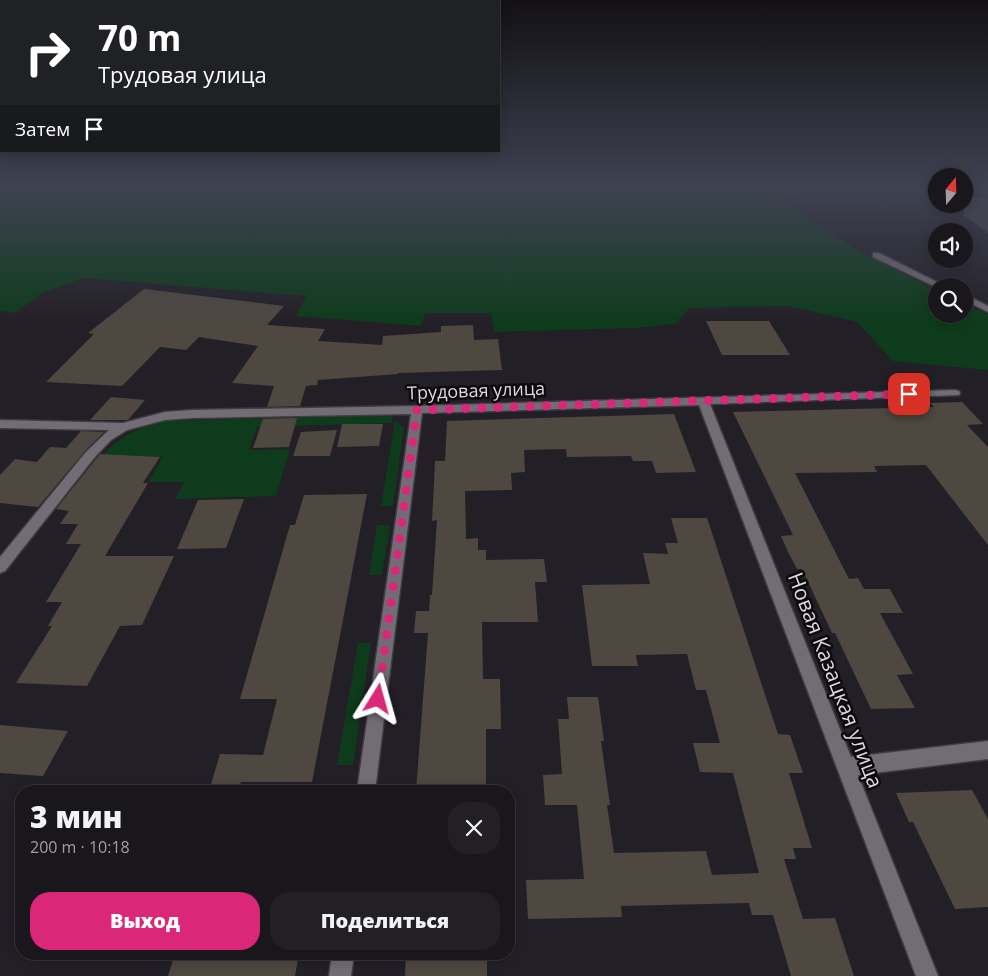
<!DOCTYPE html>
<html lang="ru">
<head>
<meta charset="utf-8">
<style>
	body { margin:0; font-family:"Open Sans",sans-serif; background:#232025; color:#f1f3f6; height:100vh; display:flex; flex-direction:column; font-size:19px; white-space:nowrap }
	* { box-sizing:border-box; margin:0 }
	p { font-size:16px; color:#9f9fa3 }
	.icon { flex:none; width:28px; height:28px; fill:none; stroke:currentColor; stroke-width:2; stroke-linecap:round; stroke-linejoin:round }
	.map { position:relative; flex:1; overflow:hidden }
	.details { position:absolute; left:15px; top:785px; width:500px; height:175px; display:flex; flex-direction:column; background:#1a171c; border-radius:20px; box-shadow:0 2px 12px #0003,0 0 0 1px #38363b }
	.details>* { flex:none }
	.guide { position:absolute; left:0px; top:0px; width:500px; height:152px; box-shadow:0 2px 12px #0003,0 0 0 1px #38363b; background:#202124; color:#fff; overflow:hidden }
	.needle { width:32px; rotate:19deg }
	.tools { position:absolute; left:928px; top:168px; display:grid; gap:10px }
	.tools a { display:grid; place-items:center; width:45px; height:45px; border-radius:50%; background:#1a171c; box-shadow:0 2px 12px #0003,0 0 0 1px #38363b; font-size:25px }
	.pin { position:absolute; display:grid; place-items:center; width:42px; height:42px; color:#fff; margin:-21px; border-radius:10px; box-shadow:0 2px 8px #0006 }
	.me { position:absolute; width:55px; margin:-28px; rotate:8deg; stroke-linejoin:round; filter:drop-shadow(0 0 4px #0008) }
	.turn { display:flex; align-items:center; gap:18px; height:105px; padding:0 15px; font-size:22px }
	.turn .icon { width:65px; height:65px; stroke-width:2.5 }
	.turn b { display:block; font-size:35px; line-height:42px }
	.then { display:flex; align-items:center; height:48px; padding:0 15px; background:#0003; gap:10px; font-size:19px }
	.round { display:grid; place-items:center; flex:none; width:52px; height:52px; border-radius:20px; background:#232025 }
	.head { display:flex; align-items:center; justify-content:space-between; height:85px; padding:0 15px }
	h1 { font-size:30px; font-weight:800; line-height:38px }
	.cta { display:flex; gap:10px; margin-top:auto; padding:10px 15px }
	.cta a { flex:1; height:58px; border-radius:20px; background:#db2777; color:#fff; font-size:20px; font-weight:800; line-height:58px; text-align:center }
	.cta a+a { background:#232025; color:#f1f3f6 }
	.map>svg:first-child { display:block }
	.green { fill:#0d3b1b }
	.building { fill:#4e4841 }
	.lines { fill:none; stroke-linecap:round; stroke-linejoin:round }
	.minor-casing { stroke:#3f3b41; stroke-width:3 }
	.minor { fill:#726d75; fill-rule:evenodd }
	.route { stroke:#db2777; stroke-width:9; stroke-dasharray:0 16.2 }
	.labels { text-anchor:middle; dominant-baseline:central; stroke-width:5; stroke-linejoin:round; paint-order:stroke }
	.street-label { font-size:18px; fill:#dddade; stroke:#0c0a0d }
	.near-street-label { font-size:21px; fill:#dddade; stroke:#0c0a0d }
</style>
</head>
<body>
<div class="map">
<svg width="988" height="976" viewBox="0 0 988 976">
	<rect width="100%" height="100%" fill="#231f26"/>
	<!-- green -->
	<path class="green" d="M0 188H767C818 232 877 261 936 290V314H964V303L988 315V370L893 361 857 322 788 306 690 308 675 324 635 328 494 332 491 313H425L421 326 296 316 306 296 84 278 42 293 15 313 0 311Z
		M790 188H936V195H922L928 200 806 201Z
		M389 415 393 417 391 423 257 427 249 450 290 449 276 496 175 499 184 482H148L163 457 116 455 95 483 80 482C108 446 122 431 168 421Z
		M395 420 404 428 393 506H381Z
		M377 525H390L382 575H369Z
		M358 643H371L353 765H337Z"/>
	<!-- building -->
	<path class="building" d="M964 198H988V233L964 215Z
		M144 289 284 306 267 325 325 329 318 341 382 345 383 336 441 332V326L473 325 474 340 498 339 502 370 398 373V374L318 380 317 385 306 386 300 406 267 407 274 386 232 383 258 346 199 337 186 350 160 347 122 386 46 382 94 334 88 333Z
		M706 321H769L790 355H722Z
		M111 397 145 400 128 420H90Z
		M962 402 983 424 967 425 988 447V545L926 465 874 466 877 472 795 473 849 579 858 578 864 589H890L903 613H880L913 674 897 675 915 708 871 709 835 633H832L802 569H797L788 552 781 536 793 535 733 412 934 407 930 403Z
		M674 414 696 472 656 473 652 461H633L631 456 567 457 566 449 524 450 525 472 511 473 512 490 465 491 466 539 478 538V550H486V560L544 559 547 582H535L538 622H482L483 679H500L501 729H486V791H416L428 633H414L416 611H429L430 595H432L437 520 432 521 435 461H445L447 421Z
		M297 418 289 447 253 448 263 419Z
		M342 424H383L379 446 337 447Z
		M337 430 330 456H293L301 432Z
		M81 431 104 432 85 451 38 507 0 503V475L15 459 37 462 50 447 66 448Z
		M100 454 160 457 143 483H148L105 556H174L142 625 120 626 87 686 16 683 52 626H48L62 602H46L81 544H66L78 524H60L69 511 56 509Z
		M367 494 312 782H241L239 791H209L220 754 263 755 277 699H240L290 525H295L304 495Z
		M244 499 226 548 177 549 198 500Z
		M671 518H707L778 734 790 735 803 773H789L812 848H793L796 859H784L803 919 835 918 854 976H791L773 915H752L749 903 621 906 622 917 528 919 526 880 584 879 577 805H545L543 775 562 774 558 719H569L567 697H598L604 741H601L610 805H607L614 853 706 851 712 875 759 873 733 773 700 772 693 743H720L706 690H696L687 654 636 655 638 666H592L582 585 650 584 643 553 668 554 665 543H678Z
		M0 725 68 731 43 776 0 773Z
		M972 790 988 819V907L955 909 913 822H909L896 793Z
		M175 954H299L295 976H168Z
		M406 954H487V976H405Z"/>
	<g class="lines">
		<defs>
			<path id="minor" d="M873 253H879L945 286 936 287 873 257Z
				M964 294 988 306V312L964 300Z
				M955 390 959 391 960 393 959 395 710 404 851 757 988 741V759L858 775 938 976H916L699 405 422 413 375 791H357L411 414 192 418 165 420 127 430 111 440 94 458 5 571 0 573V557L86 452 109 430 0 428V420L123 423 165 412 192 410 417 406Z
				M332 954H354L351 976H329Z"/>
		</defs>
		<!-- minor casing -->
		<use href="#minor" class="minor-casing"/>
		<!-- minor -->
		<use href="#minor" class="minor"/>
	</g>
	<!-- sky -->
	<linearGradient id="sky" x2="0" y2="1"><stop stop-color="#131115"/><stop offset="0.58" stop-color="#3f4252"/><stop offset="1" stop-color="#3f4252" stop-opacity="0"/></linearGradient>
	<rect width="988" height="325" fill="url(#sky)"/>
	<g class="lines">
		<!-- route -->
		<path class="route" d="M378 699 417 410 909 394"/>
	</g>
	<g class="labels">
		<!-- street labels -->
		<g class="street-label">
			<text transform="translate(476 390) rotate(-2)">Трудовая улица</text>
		</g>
		<!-- near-street labels -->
		<g class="near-street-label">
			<text transform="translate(836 680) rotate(69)">Новая Казацкая улица</text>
		</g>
	</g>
</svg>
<div class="tools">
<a><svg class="needle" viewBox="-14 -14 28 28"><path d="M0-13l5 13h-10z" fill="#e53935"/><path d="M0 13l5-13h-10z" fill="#9f9fa3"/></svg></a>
<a><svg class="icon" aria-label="sound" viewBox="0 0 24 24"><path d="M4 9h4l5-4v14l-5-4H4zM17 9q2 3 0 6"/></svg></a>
<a><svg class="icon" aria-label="search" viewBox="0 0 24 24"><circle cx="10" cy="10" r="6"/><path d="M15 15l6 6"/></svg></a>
</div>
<div class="pin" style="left:909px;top:394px;background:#d93025"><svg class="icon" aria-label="arrive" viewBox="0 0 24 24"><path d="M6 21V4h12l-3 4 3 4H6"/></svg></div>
<svg class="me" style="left:378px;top:699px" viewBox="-20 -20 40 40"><path d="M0-17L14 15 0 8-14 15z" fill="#db2777" stroke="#fff" stroke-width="4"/></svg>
<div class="guide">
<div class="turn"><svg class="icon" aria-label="right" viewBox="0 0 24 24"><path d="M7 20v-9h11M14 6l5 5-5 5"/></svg><div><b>70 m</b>Трудовая улица</div></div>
<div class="then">Затем<svg class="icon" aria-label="arrive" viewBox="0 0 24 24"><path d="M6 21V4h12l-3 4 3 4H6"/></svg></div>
</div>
<section class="details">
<div class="head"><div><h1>3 мин</h1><p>200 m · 10:18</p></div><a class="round"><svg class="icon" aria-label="close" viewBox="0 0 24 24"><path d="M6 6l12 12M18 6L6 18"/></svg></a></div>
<div class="cta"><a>Выход</a><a>Поделиться</a></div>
</section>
</div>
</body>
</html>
